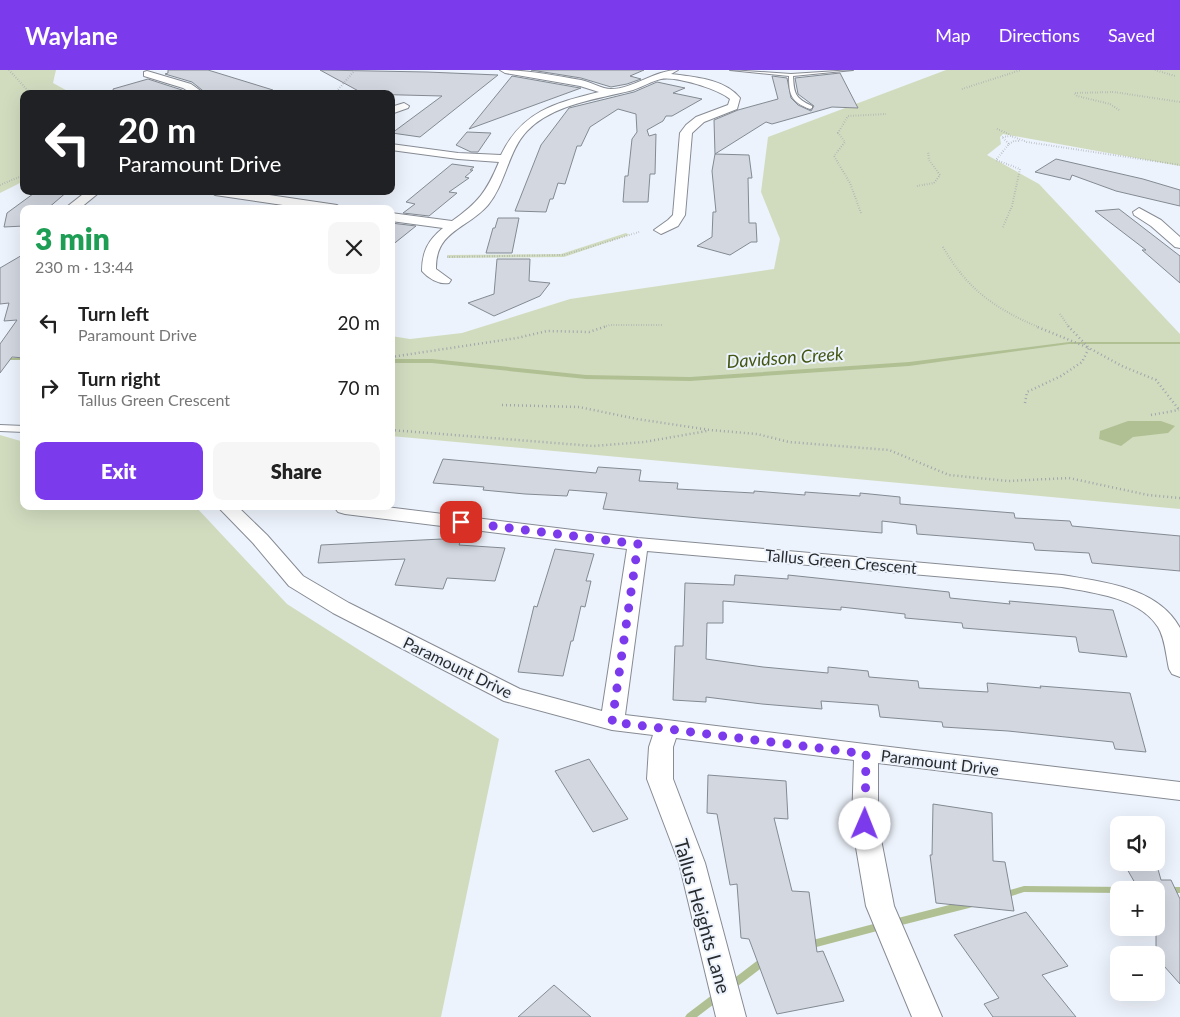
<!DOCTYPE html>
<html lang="en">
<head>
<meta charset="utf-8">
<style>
	body { margin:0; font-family:Lato,sans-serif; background:#f6f6f6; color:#222; height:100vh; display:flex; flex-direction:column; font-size:19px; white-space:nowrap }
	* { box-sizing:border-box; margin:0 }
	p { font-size:16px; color:#767676 }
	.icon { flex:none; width:28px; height:28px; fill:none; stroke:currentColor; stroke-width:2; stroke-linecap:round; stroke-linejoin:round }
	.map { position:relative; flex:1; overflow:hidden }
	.sheet { position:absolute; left:20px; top:135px; width:375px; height:305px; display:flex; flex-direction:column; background:#fff; border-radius:10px; box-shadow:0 5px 20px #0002 }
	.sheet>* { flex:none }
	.hud { position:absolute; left:20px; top:20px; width:375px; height:105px; border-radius:10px; box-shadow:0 5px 20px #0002; background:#202124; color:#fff; overflow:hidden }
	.buttons { position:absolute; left:1110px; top:746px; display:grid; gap:10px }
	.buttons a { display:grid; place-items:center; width:55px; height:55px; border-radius:10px; background:#fff; box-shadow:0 5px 20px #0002; font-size:25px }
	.pin { position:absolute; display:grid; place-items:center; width:42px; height:42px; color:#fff; margin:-21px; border-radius:10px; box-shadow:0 2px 8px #0006 }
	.me { position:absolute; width:55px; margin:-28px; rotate:1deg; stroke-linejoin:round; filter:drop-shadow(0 0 4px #0008) }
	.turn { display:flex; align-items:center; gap:18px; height:105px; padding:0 15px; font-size:22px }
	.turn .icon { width:65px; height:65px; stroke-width:2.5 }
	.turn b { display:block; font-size:35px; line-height:42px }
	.round { display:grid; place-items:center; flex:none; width:52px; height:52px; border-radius:10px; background:#f6f6f6 }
	.overview { display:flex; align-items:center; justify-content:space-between; height:85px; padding:0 15px }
	h1 { font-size:30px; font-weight:800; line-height:38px; color:#1e9e55 }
	.action { display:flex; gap:10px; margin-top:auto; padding:10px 15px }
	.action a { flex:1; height:58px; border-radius:10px; background:#7c3aed; color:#fff; font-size:20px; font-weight:800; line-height:58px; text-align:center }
	.action a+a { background:#f6f6f6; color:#222 }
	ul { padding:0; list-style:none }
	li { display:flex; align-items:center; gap:15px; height:65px; padding:0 15px }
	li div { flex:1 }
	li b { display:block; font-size:19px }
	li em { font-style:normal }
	header { display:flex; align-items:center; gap:30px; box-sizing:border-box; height:70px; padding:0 25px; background:#7c3aed; color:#fff }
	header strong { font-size:24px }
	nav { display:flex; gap:28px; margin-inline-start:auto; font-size:18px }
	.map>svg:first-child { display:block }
	.green { fill:#d1dcbf }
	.water { fill:#b1c093 }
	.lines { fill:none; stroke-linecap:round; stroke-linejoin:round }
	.stream { fill:#b1c093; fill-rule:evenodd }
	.building { fill:#d2d7e0; stroke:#848a92 }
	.lane-casing { stroke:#868b94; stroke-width:2 }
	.street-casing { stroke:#868b94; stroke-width:2 }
	.path-far1 { stroke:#a0a4ab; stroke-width:2; stroke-dasharray:0.5 2; stroke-linecap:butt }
	.path { stroke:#a0a4ab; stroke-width:2.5; stroke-dasharray:1 3; stroke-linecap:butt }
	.lane { fill:#fff; fill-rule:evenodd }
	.street { fill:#fff; fill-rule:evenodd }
	.route { stroke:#7c3aed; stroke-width:9; stroke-dasharray:0 16.2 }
	.labels { text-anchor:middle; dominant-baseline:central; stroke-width:4; stroke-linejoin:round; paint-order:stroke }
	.street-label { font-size:16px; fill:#282b2e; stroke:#edf3fc }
	.water-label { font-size:18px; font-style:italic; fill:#445612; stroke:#edf3fc }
	.near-street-label { font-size:19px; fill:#282b2e; stroke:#edf3fc }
</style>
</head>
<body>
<header>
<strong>Waylane</strong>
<nav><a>Map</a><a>Directions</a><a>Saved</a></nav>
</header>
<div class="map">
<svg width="1180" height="947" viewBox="0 0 1180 947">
	<rect width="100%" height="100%" fill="#edf3fc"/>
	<!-- green -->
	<path class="green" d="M0 0H56L53 13 73 24H24V111L0 123Z
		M946 0H1180V96L1003 64 1000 67 1001 74 987 85 1039 114 1180 264V439L391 366V266L410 269 462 263 570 229 774 199 780 169 761 122 768 67Z
		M626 163 629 165 564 187 448 188 447 185 561 184Z
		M0 365 24 372V436H195L287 534 499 669 441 947H0Z"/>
	<!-- water -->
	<path class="water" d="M1128 351H1161L1175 356 1168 363 1133 367 1121 376 1099 369 1100 361Z"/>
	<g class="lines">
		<!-- stream -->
		<path class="stream" d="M1069 272H1180V274H1069L909 296 690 311 586 309 432 293H391V289H432L586 305 690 307 909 292Z
			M0 288H24V290H0Z
			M1024 816 1127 817 1130 818 1131 820H1119V823L1024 822 1002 829 999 827 998 825 999 823Z
			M1167 817H1180V823H1167L1164 822 1163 820 1164 818Z
			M969 830 972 831 973 834 972 837 969 838 894 857 891 856 890 853 891 850 894 849Z
			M881 852 884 853 885 856 884 859 881 860 809 879 806 878 805 875 806 872 809 871Z
			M765 886 768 887 770 890 768 893 734 919 731 920 728 919 726 916 728 913 762 887Z
			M719 921 722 922 724 925 722 928 697 947H685L687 944 716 922Z"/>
	</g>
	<!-- building -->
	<path class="building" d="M168 0H208L273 20V24H207L192 12 165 4 168 3Z
		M320 0 427 2 498 5 420 67 392 63 442 26 364 24Z
		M531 0H644L630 6 641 9 627 14 611 17 581 8Z
		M840 3 858 38 832 37 772 54 766 52 715 84 714 50 738 40 778 29 772 6 787 8 791 28 798 35 811 41 814 36 798 24 795 8Z
		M512 6 580 18H581L469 59Z
		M148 9 182 20 189 24H114L113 19Z
		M657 12 685 18 673 23 702 29 672 46H666L663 51 647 60 649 66 656 64 655 104H650L648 132H623L625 106H628L632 69 637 62 636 44 618 39 590 57 581 76H577L565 114 558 113 553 129H550L546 142 515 141 541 75 569 38 634 22Z
		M467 62 491 63 478 82H471L456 75Z
		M715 84 749 85 752 108H748L749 153H756L757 172H751L730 185 697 176 712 167 713 142H716L712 101Z
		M1056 89 1143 109 1180 120V136L1116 121 1072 105 1070 110 1035 102Z
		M452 94 474 97 470 100H473L465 107 469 108 449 122 457 123 429 146 403 143 415 134 406 132Z
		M37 121H68L47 139H24V156L4 157 7 143Z
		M1119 139 1180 186V213L1142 180H1146L1095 141Z
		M498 148H519L512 183H486L493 158H495Z
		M391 153 416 156 391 176Z
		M24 184V288L12 287 0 303V274L17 250 4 251 9 233 0 234V198Z
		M497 189H530L529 211 550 213 540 226 494 246 468 233 494 224Z
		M443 389 596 403 598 397 641 400 639 411 678 413 677 419 754 423V421L805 425V422L860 426V423L900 427V434L1014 443 1015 448 1070 451 1072 456 1180 466V501L1092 493 1089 483 1035 480 1033 473 917 464 916 455 882 451V463L699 448 603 439 607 423 569 420 567 426 525 424 483 420 484 417 433 413Z
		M462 468 459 475 505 478 495 511 447 508 443 519 395 515 405 489 318 493 321 475Z
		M555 479 594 484 586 511H591L585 537 581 536 573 571H571L563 606 518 602 534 536 537 537Z
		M735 505 788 509V505L949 522 950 528 1010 534 1009 531 1113 540 1127 587 1079 582 1076 567 963 558 962 553 905 548V544L841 537V540L723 531V553H707L706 589 763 597 828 603V597L868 601 869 607 918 611 919 618 988 622 987 613 1041 618 1040 616 1130 623 1146 682 1115 679 1113 672 1008 661 943 657 942 652 880 647 878 635 821 631 822 639 762 634 706 627V632L673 630 675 576H683L685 513 734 515Z
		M589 689 628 749 593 762 555 701Z
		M708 705 786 711 788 749 774 748 792 821 809 822 817 882 823 881 844 931 777 944 749 869 741 868 737 814 730 815 717 744 707 743Z
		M933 734 992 743 993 791 1005 792 1014 841 936 833 930 785H932Z
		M1123 792H1156L1161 810H1171L1180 829V914L1156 887V820H1139Z
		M1026 842 1068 896 1042 905 1076 947H993L984 934 999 928 954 865Z
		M554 915 591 947H518Z"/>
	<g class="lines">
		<defs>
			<path id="lane" d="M730 0 791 4 853 0 793 6C794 24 795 28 812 36V38L810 39C791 32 789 25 789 6Z
				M0 355 24 356V362L0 361Z"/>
			<path id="street" d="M500 0C527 0 554 5 581 10 591 12 602 19 611 19 633 19 655 0 678 0L671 4C694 7 725 9 740 28L737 39 704 52 692 63 685 145 678 156 661 164 654 160 668 150 673 145 680 63 686 55 696 47 728 35 730 29C718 19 676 6 661 9 652 11 642 17 633 20 598 29 553 34 527 61 508 81 506 113 488 135 467 159 435 161 436 199L451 210 449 213C439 215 428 208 422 201 422 182 428 170 443 158L391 151V143L452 151C478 133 487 121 499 92L458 89 391 80V74L458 83 501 85C522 41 555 33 599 22L580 16 505 3Z
				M147 1 191 14 205 24H193L183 18 144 6V2Z
				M404 33 409 36 408 38 391 44V37Z
				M87 121H101L79 139H64Z
				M209 121H242L337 135 343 139H310L215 125Z
				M1139 138 1161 150 1180 167V178L1175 177 1151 156 1134 145 1133 142Z
				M217 436H237L267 465 303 506 349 533 520 619 602 641 627 479 345 444 338 442 335 438 337 436H378L638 468 1062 505C1103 512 1158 517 1180 558V607L1172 604 1169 599C1166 586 1165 568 1158 557 1139 527 1093 523 1062 517L647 481 625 645 1180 712V730L878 693V754L894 836 942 947H912L866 836 852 754 854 690 676 668 673 677V709L705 793 746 947H716L679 793 647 709 649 677 653 665 612 660 504 631 333 543 289 516 253 473Z"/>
		</defs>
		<!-- lane casing -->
		<use href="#lane" class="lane-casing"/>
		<!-- street casing -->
		<use href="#street" class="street-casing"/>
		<!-- path-far1 -->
		<path class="path-far1" d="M9 0 31 24
			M1155 0 1175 6
			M962 19 1021 0
			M345 24 336 22 355 0
			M1119 40 1110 34 1077 26 1074 23 1114 22 1180 32
			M997 59 1009 64
			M1009 74 1014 71H1020
			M0 115 24 105
			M917 116 934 113 940 105 929 90 928 81
			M861 143 850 113 834 86 845 72 838 63 848 46 886 44
			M1003 157 1012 136 1020 99 996 90 1009 74 1002 67 1011 66 1027 72 1180 95
			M943 177C967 219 994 238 1038 257
			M447 187 564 185 639 162
			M1060 244 1069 257
			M604 257 610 255H663"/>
		<!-- path -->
		<path class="path" d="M1068 256 1089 278 1122 296 1156 310 1180 341
			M391 287 517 268 547 261 589 262 607 256
			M1025 333 1027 322 1061 306 1082 292 1089 278 1035 256
			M502 335 579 337 637 349 710 360 757 364 789 372 889 380 949 405 1008 411 1069 408 1148 425 1180 428
			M1151 345 1179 340
			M391 360 593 376 644 372 707 361"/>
		<!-- lane -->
		<use href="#lane" class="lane"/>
		<!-- street -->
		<use href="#street" class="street"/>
	</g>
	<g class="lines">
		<!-- route -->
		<path class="route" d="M461 452 638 474 612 652 866 684 865 754"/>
	</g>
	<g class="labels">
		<!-- street labels -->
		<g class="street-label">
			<text transform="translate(841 491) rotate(5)">Tallus Green Crescent</text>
			<text transform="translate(458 597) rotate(26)">Paramount Drive</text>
			<text transform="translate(940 692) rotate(7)">Paramount Drive</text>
		</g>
		<!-- water labels -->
		<g class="water-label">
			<text transform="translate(785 287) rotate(-4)">Davidson Creek</text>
		</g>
		<!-- near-street labels -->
		<g class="near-street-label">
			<text transform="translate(703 846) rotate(74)">Tallus Heights Lane</text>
		</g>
	</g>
</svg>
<div class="buttons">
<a><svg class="icon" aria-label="sound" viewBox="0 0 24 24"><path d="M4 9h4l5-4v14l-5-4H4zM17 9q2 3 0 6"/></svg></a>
<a>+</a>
<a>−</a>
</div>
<div class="pin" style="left:461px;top:452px;background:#d93025"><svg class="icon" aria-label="arrive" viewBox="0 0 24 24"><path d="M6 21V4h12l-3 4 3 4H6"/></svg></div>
<svg class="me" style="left:865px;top:754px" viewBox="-20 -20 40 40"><circle r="19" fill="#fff"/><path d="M0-13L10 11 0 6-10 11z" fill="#7c3aed"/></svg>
<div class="hud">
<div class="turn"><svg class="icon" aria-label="left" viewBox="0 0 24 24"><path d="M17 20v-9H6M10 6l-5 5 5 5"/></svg><div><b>20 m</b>Paramount Drive</div></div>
</div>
<section class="sheet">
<div class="overview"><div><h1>3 min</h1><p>230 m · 13:44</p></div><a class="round"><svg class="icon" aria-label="close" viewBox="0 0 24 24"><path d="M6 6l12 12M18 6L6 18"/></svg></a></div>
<ul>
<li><svg class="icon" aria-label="left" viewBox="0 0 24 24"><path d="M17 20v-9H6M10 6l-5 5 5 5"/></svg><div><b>Turn left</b><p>Paramount Drive</p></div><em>20 m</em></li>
<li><svg class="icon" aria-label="right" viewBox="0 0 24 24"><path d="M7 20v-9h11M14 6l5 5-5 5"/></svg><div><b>Turn right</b><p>Tallus Green Crescent</p></div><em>70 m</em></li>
</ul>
<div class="action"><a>Exit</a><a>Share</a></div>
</section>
</div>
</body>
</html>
